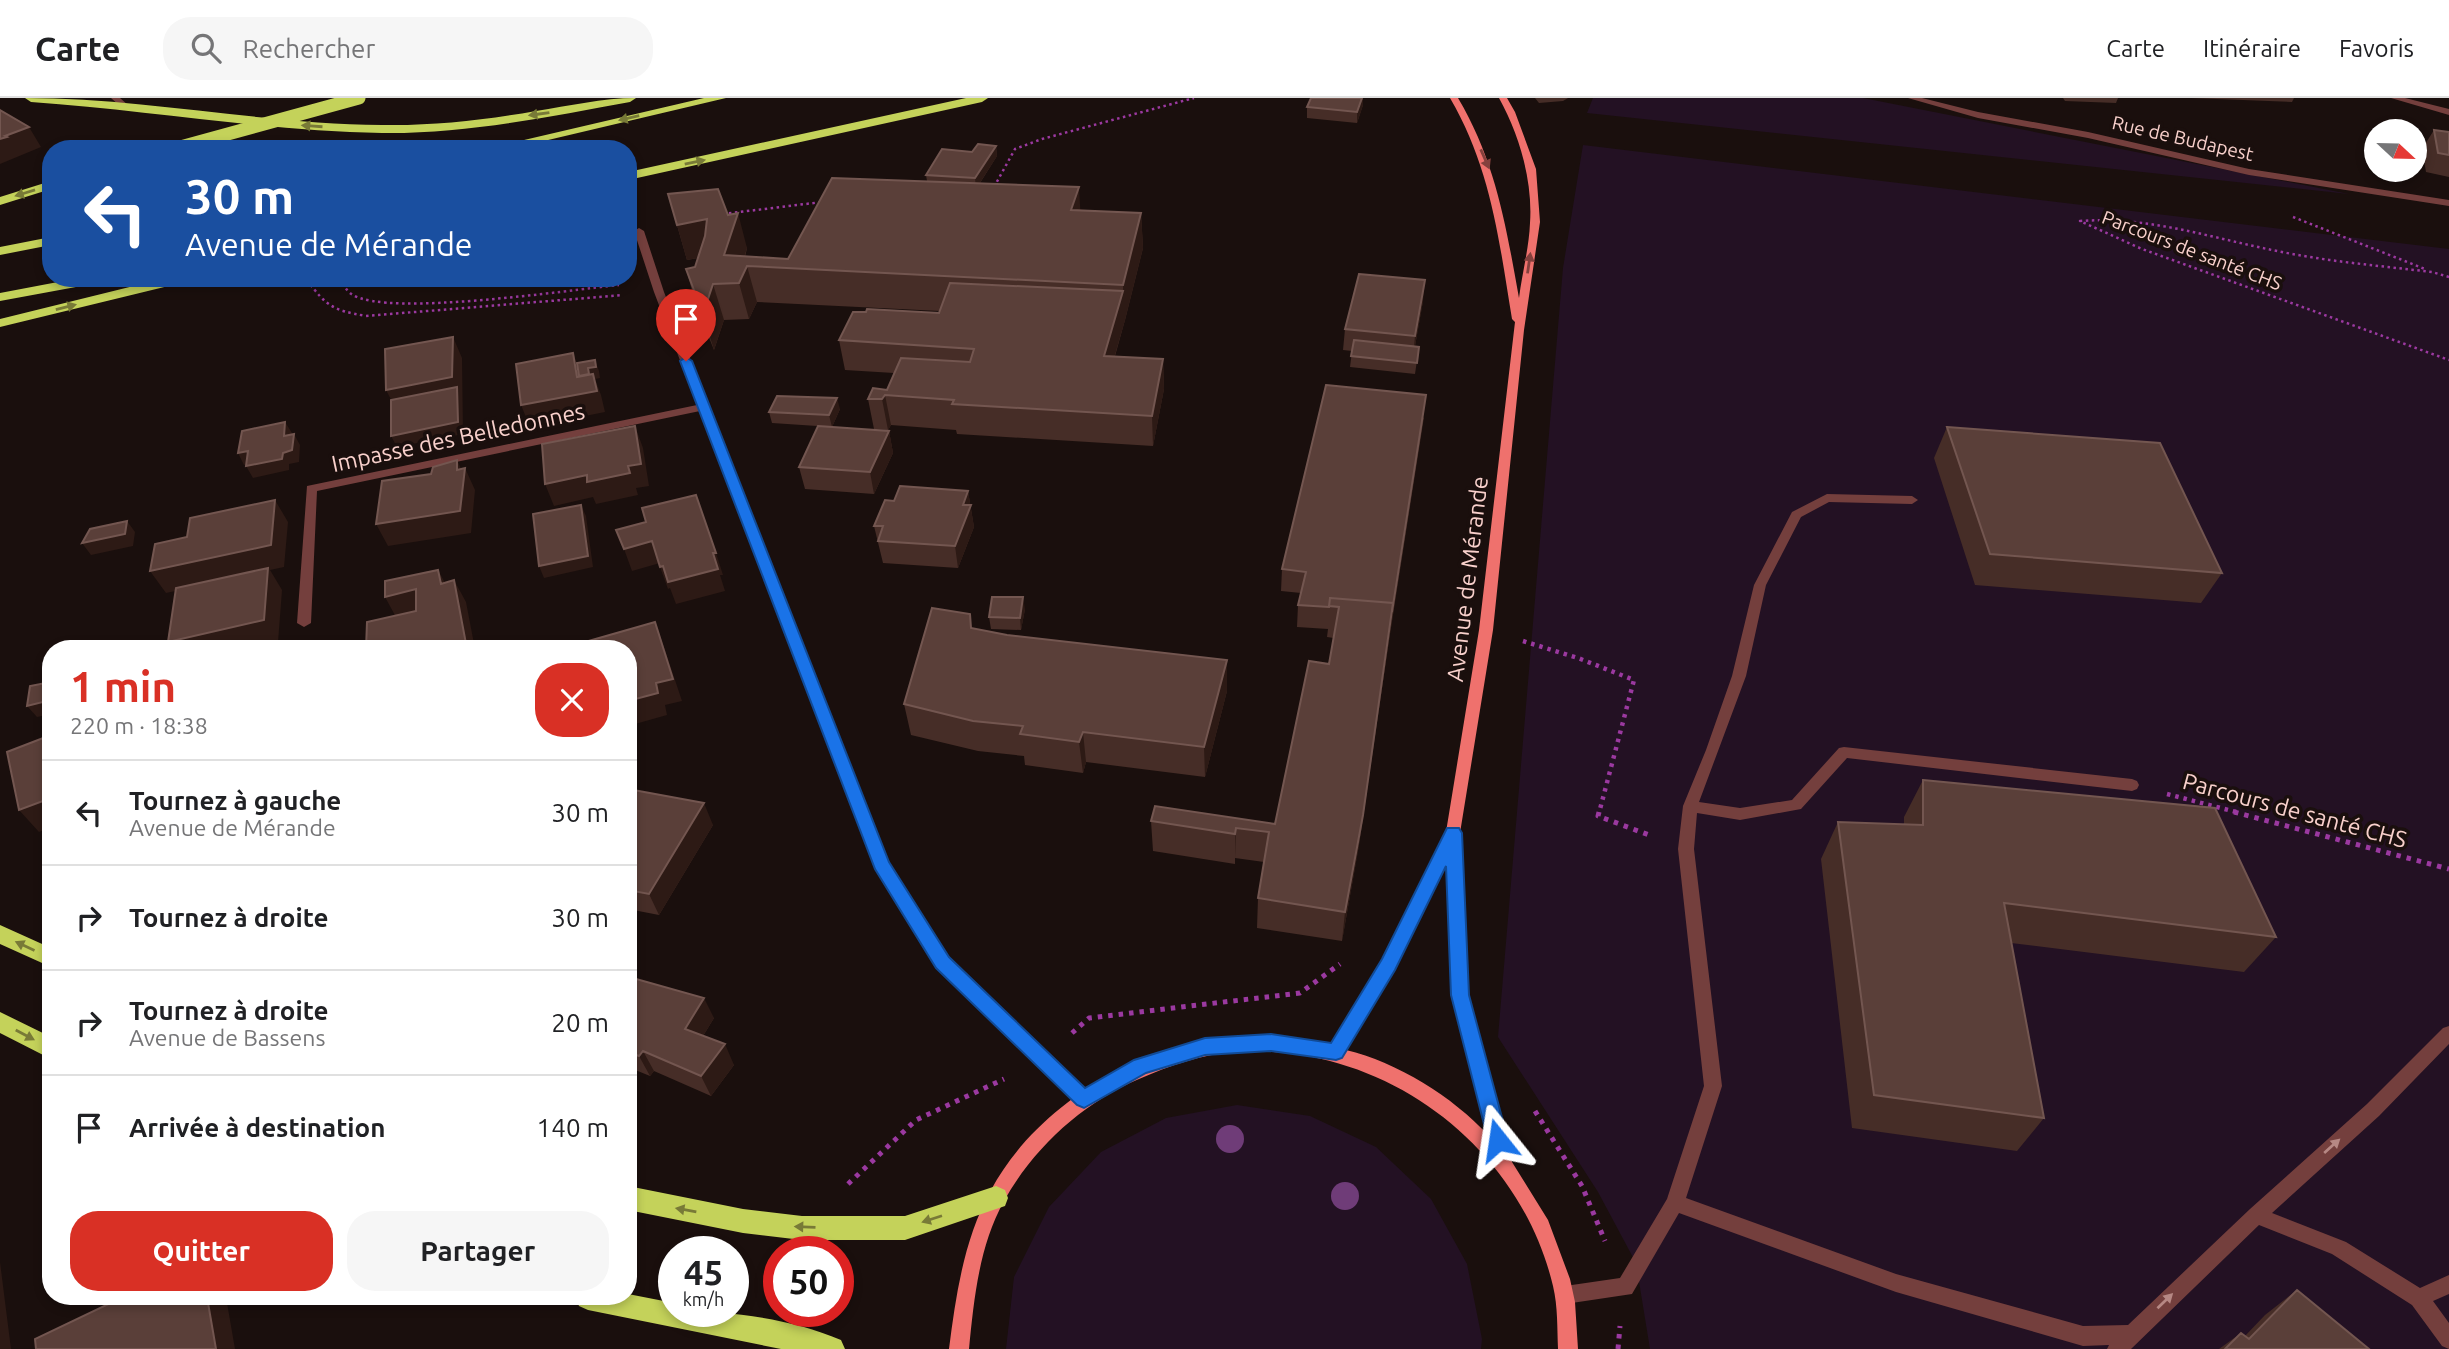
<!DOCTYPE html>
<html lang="fr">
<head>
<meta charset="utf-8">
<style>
	body { margin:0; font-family:Ubuntu,sans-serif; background:#f6f6f6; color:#202124; height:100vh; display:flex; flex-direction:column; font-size:26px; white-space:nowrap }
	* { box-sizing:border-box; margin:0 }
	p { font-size:23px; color:#757577 }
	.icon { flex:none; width:38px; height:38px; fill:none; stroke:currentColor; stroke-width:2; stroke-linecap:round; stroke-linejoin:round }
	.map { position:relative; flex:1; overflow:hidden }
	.side { position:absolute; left:42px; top:542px; width:595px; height:665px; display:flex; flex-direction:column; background:#fff; border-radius:28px; box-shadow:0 4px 10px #0003 }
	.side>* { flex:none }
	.hud { position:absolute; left:42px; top:42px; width:595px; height:147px; border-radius:28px; box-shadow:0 4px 10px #0003; background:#1a4fa0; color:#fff; overflow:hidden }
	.needle { width:46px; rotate:112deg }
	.buttons { position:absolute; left:2364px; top:21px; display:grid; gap:14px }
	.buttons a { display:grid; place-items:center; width:63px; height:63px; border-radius:50%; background:#fff; box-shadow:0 4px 10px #0003; font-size:35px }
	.speed { position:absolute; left:658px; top:1138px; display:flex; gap:14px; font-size:35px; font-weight:700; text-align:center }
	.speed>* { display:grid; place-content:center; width:91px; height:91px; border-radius:50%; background:#fff; box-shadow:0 4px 10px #0003; line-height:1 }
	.speed small { font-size:18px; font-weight:400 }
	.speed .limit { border:10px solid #d22; background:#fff; color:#111 }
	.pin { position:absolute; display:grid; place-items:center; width:60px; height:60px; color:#fff; margin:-72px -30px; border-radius:50% 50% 50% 0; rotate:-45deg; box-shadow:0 0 7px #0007 }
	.pin .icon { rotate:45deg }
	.me { position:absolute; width:77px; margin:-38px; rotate:345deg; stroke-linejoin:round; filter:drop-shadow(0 0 5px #0008) }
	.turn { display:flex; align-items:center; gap:24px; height:147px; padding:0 28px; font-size:32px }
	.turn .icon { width:91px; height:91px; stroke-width:2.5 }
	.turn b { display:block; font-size:49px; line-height:60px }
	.round { display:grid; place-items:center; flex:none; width:74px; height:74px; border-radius:28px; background:#f6f6f6 }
	.summary { display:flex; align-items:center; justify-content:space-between; height:119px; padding:0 28px }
	h1 { font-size:42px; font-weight:700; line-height:52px; color:#d93025 }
	.button { display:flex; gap:14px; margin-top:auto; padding:14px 28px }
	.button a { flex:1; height:80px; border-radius:28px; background:#d93025; color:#fff; font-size:28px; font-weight:700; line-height:80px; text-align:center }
	.button a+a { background:#f6f6f6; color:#202124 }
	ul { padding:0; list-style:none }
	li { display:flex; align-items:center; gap:21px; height:105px; padding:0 28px; border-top:2px solid #e0e0e0 }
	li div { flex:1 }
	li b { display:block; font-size:26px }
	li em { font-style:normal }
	header { display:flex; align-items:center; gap:42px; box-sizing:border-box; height:98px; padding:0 35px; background:#fff; border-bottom:2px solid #e0e0e0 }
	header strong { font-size:33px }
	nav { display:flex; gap:38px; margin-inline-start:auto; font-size:24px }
	.search { width:490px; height:63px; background:#f6f6f6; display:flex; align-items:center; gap:18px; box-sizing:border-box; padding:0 24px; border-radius:28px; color:#757577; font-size:26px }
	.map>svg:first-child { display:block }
	.green { fill:#231123 }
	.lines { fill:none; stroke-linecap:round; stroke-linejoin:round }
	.path-far2 { stroke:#9b39a0; stroke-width:2.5; stroke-dasharray:2.5 3.5; stroke-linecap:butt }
	.path-far1 { stroke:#9b39a0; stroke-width:4.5; stroke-dasharray:3.5 5; stroke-linecap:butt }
	.path { stroke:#9b39a0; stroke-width:5; stroke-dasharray:4.5 6; stroke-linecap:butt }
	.service { fill:#743f3d; fill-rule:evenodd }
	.minor { fill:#743f3d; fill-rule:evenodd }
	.secondary { fill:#ef716d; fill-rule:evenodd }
	.trunk { fill:#c4d25a; fill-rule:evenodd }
	.trunk-bridge { stroke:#c4d25a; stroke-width:13 }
	.tree { fill:#6f3c78 }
	.wall { fill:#462d27 }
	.shaded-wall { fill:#2d1a15 }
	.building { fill:#5a3f39; stroke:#735650; stroke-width:2 }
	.oneway { fill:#787a37 }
	.oneway2 { fill:#84403d }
	.oneway3 { fill:#b68884 }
	.route { fill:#1a73e8; stroke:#114b97; stroke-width:2 }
	.labels { text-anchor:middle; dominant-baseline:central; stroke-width:7; stroke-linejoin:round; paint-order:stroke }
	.far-street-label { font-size:19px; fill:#f9d1cc; stroke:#1a0f0d }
	.street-label { font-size:23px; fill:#f9d1cc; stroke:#1a0f0d }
</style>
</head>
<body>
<header>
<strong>Carte</strong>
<div class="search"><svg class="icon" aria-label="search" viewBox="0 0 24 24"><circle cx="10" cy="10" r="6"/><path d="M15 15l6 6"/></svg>Rechercher</div>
<nav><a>Carte</a><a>Itinéraire</a><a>Favoris</a></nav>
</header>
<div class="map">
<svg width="2449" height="1251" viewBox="0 0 2449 1251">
	<rect width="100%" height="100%" fill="#1a0f0d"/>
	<!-- green -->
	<path class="green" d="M1593 0H1863L2349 96 1587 15Z
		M1583 47 2449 151V1251H1650L1636 1165 1598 1094 1498 939 1563 170Z
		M1237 1007 1310 1018 1376 1049 1431 1101 1467 1166 1482 1241 1481 1251H1006L1014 1179 1049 1109 1101 1054 1166 1020Z"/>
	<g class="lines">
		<!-- path-far2 -->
		<path class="path-far2" d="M994 89 1015 51 1042 41 1194 0
			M723 116 822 104
			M2293 119 2425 171
			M2449 179 2432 174C2382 168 2332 164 2282 154 2214 141 2151 118 2080 123L2142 151 2449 262
			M340 180C343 186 347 194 353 197 389 219 569 192 619 187
			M307 182C327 209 333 212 366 218L623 197"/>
		<!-- path-far1 -->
		<path class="path-far1" d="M1523 543 1578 560 1634 582 1599 715
			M2167 696 2240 715"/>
		<!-- path -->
		<path class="path" d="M1599 714 1598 718 1649 737
			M2234 714 2449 771
			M1072 935 1089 920 1300 895 1340 866
			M1535 1013 1582 1088 1605 1143
			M848 1086 916 1022 1004 981
			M1618 1251 1620 1228"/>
		<!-- service -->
		<path class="service" d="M1827 396 1912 398 1918 402 1912 406 1829 404 1801 419 1766 487 1746 578 1699 704 1740 710 1792 702 1839 650 1844 649 2132 681 2137 683 2139 687 2137 691 2132 693 1847 660 1801 711 1740 722 1697 715 1694 751 1722 988 1686 1100 1896 1176 2083 1228 2128 1227 2250 1111 2367 1006 2443 930 2449 928V946L2379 1018 2272 1115 2346 1144 2420 1190 2449 1177V1196L2433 1203 2449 1225V1251L2442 1248 2412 1207 2332 1156 2259 1127 2131 1251H2107L2109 1247 2083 1248 1896 1194 1679 1115 1632 1196 1565 1206 1558 1204 1555 1197 1558 1190 1565 1188 1620 1180 1667 1101 1704 988 1678 751 1683 708 1706 652 1732 578 1754 487 1792 414Z"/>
		<!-- minor -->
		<path class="minor" d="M111 0H120L128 7 121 9Z
			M1908 0H1922L1978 14 2088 34 2249 71 2449 102V108L2249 77 2088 40 1978 20Z
			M2391 0H2405L2449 11V17Z
			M639 130 644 133 664 194 888 765 948 859 1090 995 1093 1001 1090 1007 1084 1009 1078 1007 936 869 876 771 700 313 317 393 311 525 304 529 297 525 307 388 697 307 654 194 634 133Z"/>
		<!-- secondary -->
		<path class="secondary" d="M1450 0H1458C1496 64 1506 128 1519 200 1522 176 1529 150 1530 125 1533 83 1519 36 1499 0H1507L1515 14 1536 71 1540 124 1524 232 1493 532 1460 735 1468 897 1512 1064 1548 1122 1570 1181 1575 1204 1578 1251H1558C1557 1230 1558 1209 1553 1188 1519 1045 1381 944 1235 954 1202 956 1169 968 1139 981 1083 1005 1034 1049 1004 1103 979 1148 974 1201 969 1251H949C956 1196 964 1141 991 1092 1037 1007 1139 946 1235 939 1267 937 1299 941 1330 948L1383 862 1446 734 1479 532 1515 224 1512 221C1499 142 1491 70 1450 0ZM1447 763 1452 897 1488 1037C1453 999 1397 964 1346 952L1395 872Z"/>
		<!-- trunk -->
		<path class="trunk" d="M25 0C145 0 262 26 382 27 433 28 485 22 536 13 569 8 602 0 636 0L630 4C548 19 465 36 382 35 264 33 148 12 31 4Z
			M704 0H726L510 51H486Z
			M966 0H988L982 4 628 82V74Z
			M51 83V91L0 107V99Z
			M51 139V147L0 157V149Z
			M79 180H110L103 184 0 203V195Z
			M166 180H191L189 183 0 229V221Z
			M0 827 51 850V869L0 846Z
			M0 914 51 939V961L0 935Z
			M628 1088 743 1111 802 1118H905L996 1088 1005 1092 1008 1100 1005 1108 905 1142H802L743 1135 628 1112Z
			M628 1196 674 1205V1213C730 1213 789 1220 841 1242L845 1251H781L588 1212 579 1208 575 1199H628Z"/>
		<!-- trunk-bridge -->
		<path class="trunk-bridge" d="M173 51 359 0"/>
	</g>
	<!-- trees -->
	<g class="tree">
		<circle cx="1230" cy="1041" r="14"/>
		<circle cx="1345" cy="1098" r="14"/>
	</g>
	<!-- wall -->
	<path class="wall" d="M1535 0H1568L1563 3 1539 5Z
		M2063 0H2118L2116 5 2065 3Z
		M2191 0H2294L2292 4Z
		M1363 7 1357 25 1307 20V9Z
		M2434 32 2449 34V79L2426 74 2422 51Z
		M996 48 997 58 980 85 1081 112 1141 115 1143 150 1125 222 1115 258 1163 261 1164 291 1153 348 957 336 956 332 891 327 888 332 874 331 868 301 887 292 894 275 845 272 839 242 939 215 940 213 757 204 749 221 724 222 714 252 696 207 686 171 695 169 698 160 687 162 668 96 728 117 747 150 745 159 788 161 927 83 926 77 972 54Z
		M1423 203 1415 248 1419 249 1415 276 1350 269 1352 253 1343 252 1345 231Z
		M840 311 832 329 772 325 769 314Z
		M1424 319 1390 536 1359 747 1342 843 1257 830 1258 800 1264 764 1235 760V766L1153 753 1151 723 1275 726 1329 566 1334 540 1327 539 1328 531 1297 529 1298 507 1301 495 1281 493 1282 471Z
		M1947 329 2222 475 2201 505 1975 487 1934 360Z
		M889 333 893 355 874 396 805 391 799 369Z
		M968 393 974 429 958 470 883 465 874 428 894 403Z
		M1025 511 1021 532 991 531 989 519Z
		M973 530 1227 593 1205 679 1086 664 1083 675 1025 667 1024 658 978 653 911 637 904 606Z
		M1923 682 2276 839 2244 874 2011 845 2044 1020 2017 1053 1852 1030 1821 761 1838 724 1904 727V719Z
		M628 691 713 727 659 817 628 811Z
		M628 880 714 920 703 938 734 967 711 998 654 973 650 978 628 969Z
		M2297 1192 2369 1251H2219L2241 1235 2245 1238 2265 1217Z"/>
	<!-- shaded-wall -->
	<path class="shaded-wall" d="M1362 0H1363V7L1357 25V14Z
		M29 29 41 49 0 66V41L5 38Z
		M996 48 997 58 976 91 975 80Z
		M1079 89 1081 124 1071 112Z
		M738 115 747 150 736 185 724 157Z
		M1141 115 1143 150 1125 222 1106 288 1104 258 1123 193V187Z
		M707 121 717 156 687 162 677 127Z
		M747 168 757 204 749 221 739 185Z
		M1425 182 1423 203 1413 259 1415 238Z
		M713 186 724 222 714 252 703 216Z
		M453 239 462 260 463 336 397 349 391 338 397 313 386 292Z
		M573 255 581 276 595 262 599 273 600 280 595 281 601 297 605 314 530 329 521 307 577 279Z
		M1163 261 1164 291 1153 348 1152 318Z
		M885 297 891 327 888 332 882 301Z
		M1426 297 1390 536 1359 747 1342 843 1345 814Z
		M837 300 840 311 832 329 829 317Z
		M285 324 292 335 290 349 284 338Z
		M635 328 643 350 649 388 636 390 638 397 596 406 593 399 554 408 545 386 628 368Z
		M889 333 893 355 874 396 870 374Z
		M294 336 300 347 299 364 289 366V372L253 380 246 368 283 355Z
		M248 353 255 365 244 367 238 355Z
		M457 362 464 377 465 370 475 392 471 435 388 448 376 426 457 372Z
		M968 393 974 429 958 470 955 448 963 407Z
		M275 402 288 424 284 469 270 472 282 492 278 544 246 551H173L168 544 268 473 166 495 150 473Z
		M581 407 586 418 593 469 544 480 539 468Z
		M127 423 135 434 133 448 91 457 82 445Z
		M652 443 660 465 632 473 624 451Z
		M716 455 723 477H720L725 493 676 506 670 490 668 491 660 469Z
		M438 472 450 494 441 486Z
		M454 482 466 504 475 551H467Z
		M416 491 428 513 397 521 385 499Z
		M1023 499 1025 511 1021 532 1020 520Z
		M655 524 663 546 682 603 665 607 667 617 628 628V603L656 585Z
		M1227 562V593L1205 679 1204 649Z
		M51 602V616L37 619 27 608Z
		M1083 634 1086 664 1083 675 1079 644Z
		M51 700V729L39 734 19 712Z
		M704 705 713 727 659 817 649 796Z
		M1236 730 1235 760V766V736Z
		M704 900 714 920 695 951 685 931Z
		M725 946 734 967 711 998 701 978Z
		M643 953 654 973 650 978 639 958Z
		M0 1164 11 1251H0Z
		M207 1199H226L235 1251H216Z"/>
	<!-- building -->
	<path class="building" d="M1311 0H1362L1357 14 1307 9Z
		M0 12 29 29 5 38 7 39 0 41Z
		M2434 32 2449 34V57L2438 55Z
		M978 46 996 48 975 80 926 77 942 51 972 54Z
		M832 80 1079 89 1071 112 1141 115 1123 187 747 168 739 185 713 186 703 216 686 171 695 169 705 138 707 121 677 127 668 96 718 91 728 117 738 115 724 157 788 161Z
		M1359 176 1425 182 1415 238 1345 231Z
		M950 185 1123 193 1104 258 1163 261 1152 318 952 306 954 302 885 297 882 301H868L873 290 887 292 901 260 970 264 974 251 839 242 853 214H866L867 211 939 215Z
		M453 239 452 279 386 292 385 251Z
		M1354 242 1419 249 1417 265 1351 258Z
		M573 255 577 279 593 276 597 293 521 307 516 266Z
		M595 262 596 269 588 270 589 276 579 278 577 265Z
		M1326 287 1426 297 1392 514 1393 505 1330 500 1329 509 1298 507 1306 474 1282 471Z
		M457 289 458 324 391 338V302Z
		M777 298 837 300 829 317 769 314Z
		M285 324 284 338 294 336 292 352 283 355 282 361 246 368 248 353 238 355 242 333Z
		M635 328 641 366 628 368 630 375 587 384V377L545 386 542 346Z
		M818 328 889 333 870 374 799 369Z
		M1947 329 2160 345 2222 475 1990 456Z
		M457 362V372L465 370 460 413 376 426 382 383 431 376 433 369Z
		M900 388 968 393 963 407H971L955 448 878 443 883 428H874L885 402 894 403Z
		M696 397 716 455H713L718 471 668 484 663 468 660 469 652 443 624 451 616 432 646 424 642 410Z
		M275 402 271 447 150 473 155 446 187 439 190 420Z
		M581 407 588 458 539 468 533 416Z
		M127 423 125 436 82 445 90 431Z
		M268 470 264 522 168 544 176 490Z
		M438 472 441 486 454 482 467 551H366L367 524 416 513V491L385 499V483Z
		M992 499H1023L1020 520 989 519Z
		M1330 500 1393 505 1363 717 1345 814 1258 800 1269 734 1236 730 1235 736 1151 723 1155 708 1275 726 1309 563 1329 566 1339 509 1329 508Z
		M932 510 970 516 971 530 1007 537 1227 562 1204 649 1083 634 1079 644 1020 636 1023 628 973 623 904 606Z
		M655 524 673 581 656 585 658 595 628 603V551H579L578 546Z
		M51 584V602L27 608 30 588Z
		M51 637V700L19 712 7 654Z
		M1923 682 2215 710 2276 839 2004 805 2044 1020 1874 997 1838 724 1923 727Z
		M628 691 704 705 649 796 628 792Z
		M629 879 704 900 685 931 725 946 701 978 643 953 639 958 628 954Z
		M2297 1192 2369 1251H2225L2241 1235 2249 1241Z
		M123 1199H207L216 1251H36L35 1241Z"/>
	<!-- one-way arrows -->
	<defs><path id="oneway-solid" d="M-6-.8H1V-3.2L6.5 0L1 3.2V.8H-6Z" transform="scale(1.75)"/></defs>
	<g class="oneway">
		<use href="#oneway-solid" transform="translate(539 16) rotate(172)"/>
		<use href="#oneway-solid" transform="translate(629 20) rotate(167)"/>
		<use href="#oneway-solid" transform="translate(312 28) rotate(-176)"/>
		<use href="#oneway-solid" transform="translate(695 64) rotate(-12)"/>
		<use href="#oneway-solid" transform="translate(25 95) rotate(163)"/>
		<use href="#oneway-solid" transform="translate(66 209) rotate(-14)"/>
		<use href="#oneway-solid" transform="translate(25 848) rotate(-155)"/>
		<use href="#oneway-solid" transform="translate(25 937) rotate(28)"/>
		<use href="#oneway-solid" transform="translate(686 1112) rotate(-170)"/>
		<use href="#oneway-solid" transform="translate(932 1121) rotate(162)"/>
		<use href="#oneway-solid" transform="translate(805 1129) rotate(-178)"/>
	</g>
	<g class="oneway2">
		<use href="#oneway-solid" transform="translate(1485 61) rotate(66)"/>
		<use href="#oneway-solid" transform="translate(1529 165) rotate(-82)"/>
	</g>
	<g class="oneway3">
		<use href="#oneway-solid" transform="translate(2332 1048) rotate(-42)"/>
		<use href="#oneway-solid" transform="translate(2165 1203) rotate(-44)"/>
	</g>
	<!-- route -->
	<path class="route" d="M686 259 692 263 889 764 949 859 1085 990 1134 962 1205 940 1271 936 1331 945 1382 861 1447 730H1459L1462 735 1469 897 1508 1042 1505 1048 1498 1051 1491 1048 1488 1042 1451 897 1446 768 1395 872 1342 960 1336 962 1271 953 1205 957 1146 975 1084 1010 1077 1007 936 870 875 771 680 263Z"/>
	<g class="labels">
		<!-- far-street labels -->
		<g class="far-street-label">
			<text transform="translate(2183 40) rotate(13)">Rue de Budapest</text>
			<text transform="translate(2192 152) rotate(21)">Parcours de santé CHS</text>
		</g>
		<!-- street labels -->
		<g class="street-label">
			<text transform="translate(458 339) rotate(-12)">Impasse des Belledonnes</text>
			<text transform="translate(1467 481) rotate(-83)">Avenue de Mérande</text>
			<text transform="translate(2295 712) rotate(15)">Parcours de santé CHS</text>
		</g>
	</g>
</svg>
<div class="buttons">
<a><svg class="needle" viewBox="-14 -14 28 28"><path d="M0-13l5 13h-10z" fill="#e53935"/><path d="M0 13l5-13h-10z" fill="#757577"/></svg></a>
</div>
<div class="speed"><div>45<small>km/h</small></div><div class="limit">50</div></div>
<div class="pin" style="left:686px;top:263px;background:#d93025"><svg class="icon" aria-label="arrive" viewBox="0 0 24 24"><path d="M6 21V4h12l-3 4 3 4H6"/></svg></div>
<svg class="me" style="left:1498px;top:1042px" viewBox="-20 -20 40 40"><path d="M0-17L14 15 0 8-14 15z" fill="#1a73e8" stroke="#fff" stroke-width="4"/></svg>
<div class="hud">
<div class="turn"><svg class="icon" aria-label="left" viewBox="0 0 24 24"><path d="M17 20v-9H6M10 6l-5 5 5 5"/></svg><div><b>30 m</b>Avenue de Mérande</div></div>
</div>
<section class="side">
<div class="summary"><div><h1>1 min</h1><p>220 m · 18:38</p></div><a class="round" style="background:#d93025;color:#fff"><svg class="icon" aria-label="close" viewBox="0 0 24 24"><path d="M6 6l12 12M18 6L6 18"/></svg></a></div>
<ul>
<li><svg class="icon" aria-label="left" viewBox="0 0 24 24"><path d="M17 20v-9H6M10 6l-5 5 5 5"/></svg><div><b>Tournez à gauche</b><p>Avenue de Mérande</p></div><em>30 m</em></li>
<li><svg class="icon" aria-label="right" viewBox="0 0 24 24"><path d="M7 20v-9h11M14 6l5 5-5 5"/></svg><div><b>Tournez à droite</b></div><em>30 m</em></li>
<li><svg class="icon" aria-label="right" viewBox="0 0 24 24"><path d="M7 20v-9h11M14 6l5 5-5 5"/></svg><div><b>Tournez à droite</b><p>Avenue de Bassens</p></div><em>20 m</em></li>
<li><svg class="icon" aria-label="arrive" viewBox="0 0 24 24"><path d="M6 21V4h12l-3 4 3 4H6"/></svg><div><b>Arrivée à destination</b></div><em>140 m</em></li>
</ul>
<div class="button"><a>Quitter</a><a>Partager</a></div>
</section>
</div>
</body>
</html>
